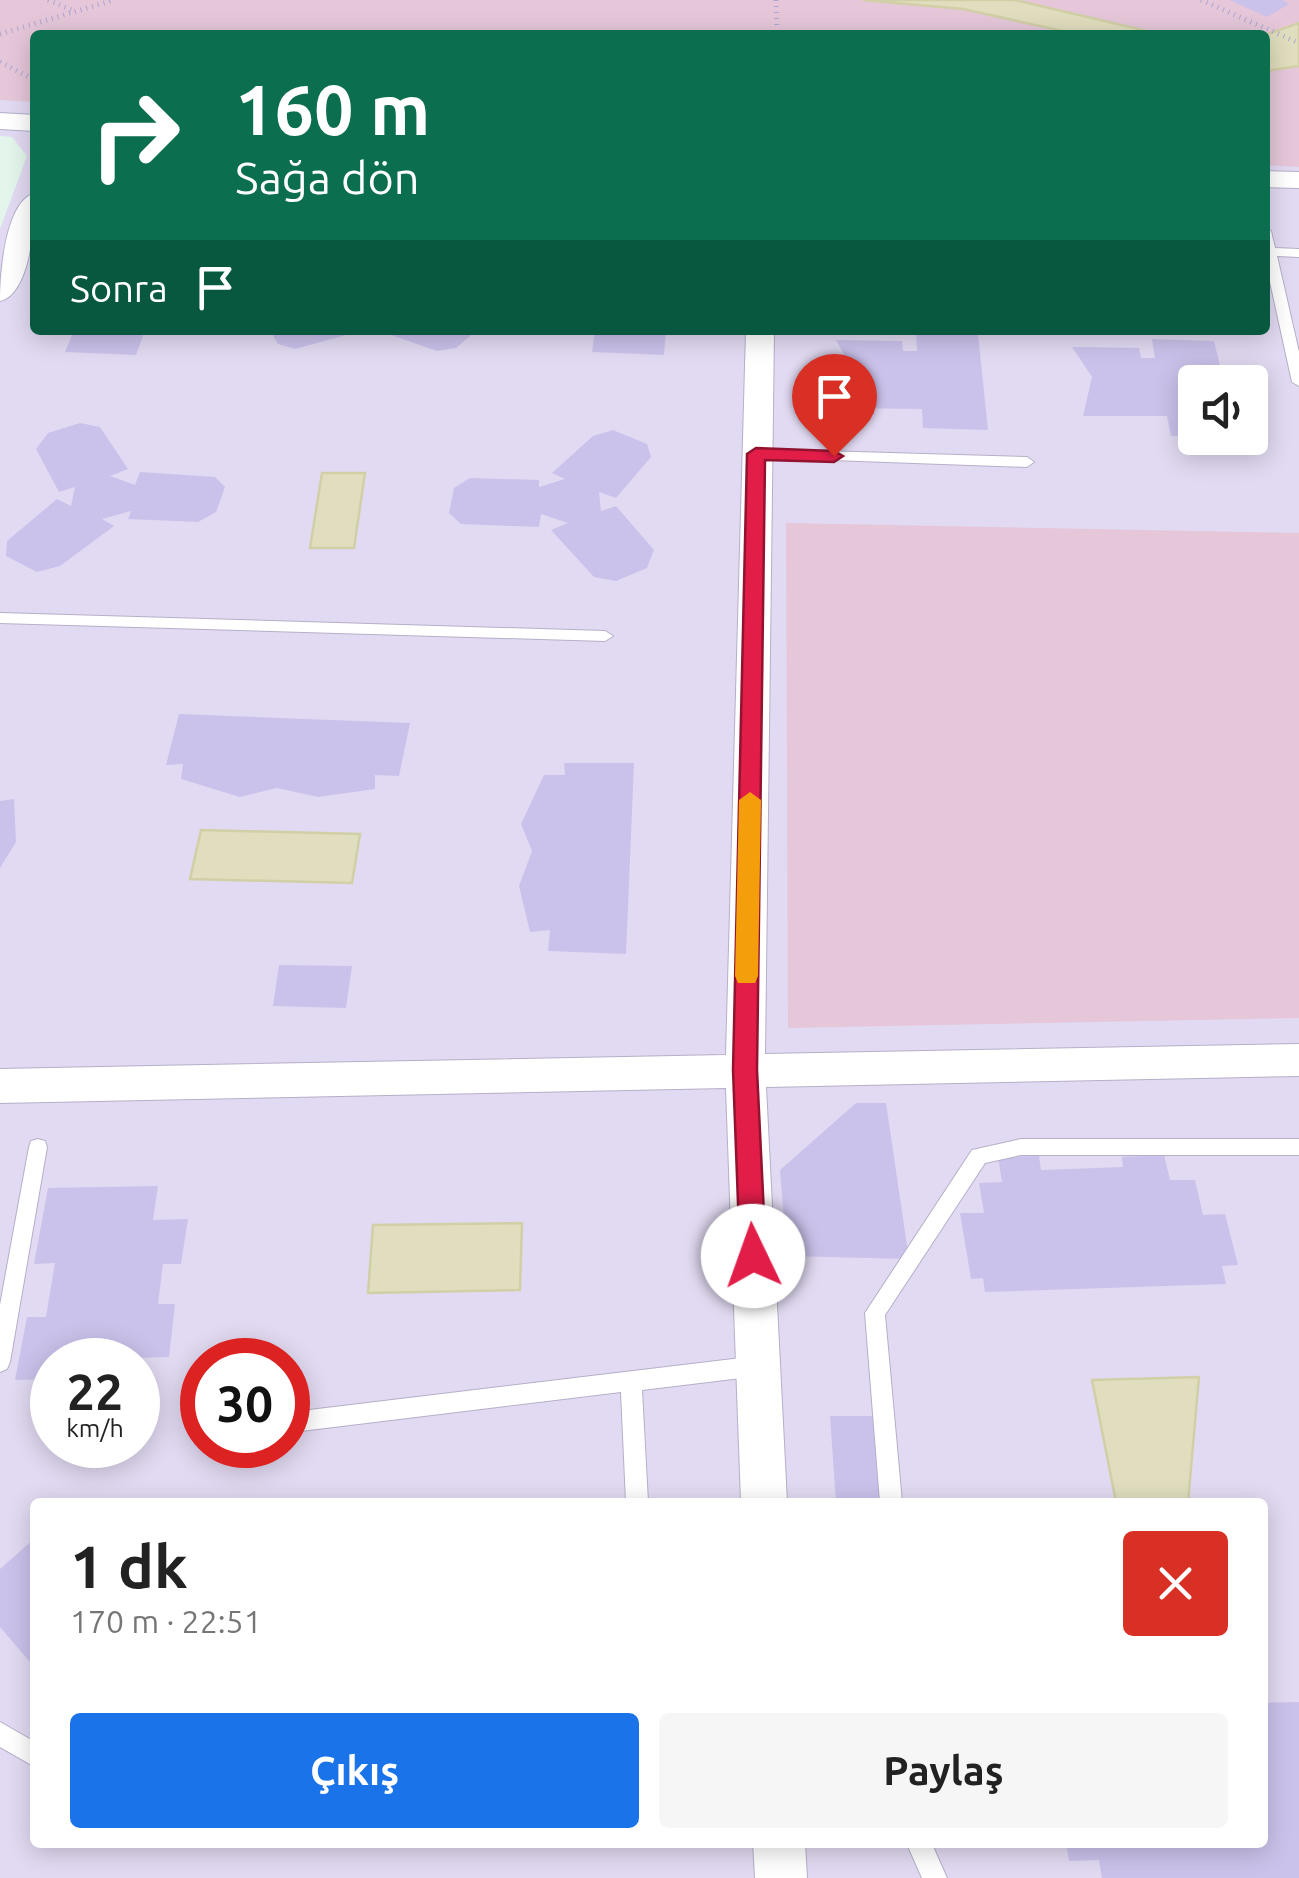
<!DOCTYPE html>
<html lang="tr">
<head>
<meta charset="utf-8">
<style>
	body { margin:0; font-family:Ubuntu,sans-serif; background:#f6f6f6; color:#222; height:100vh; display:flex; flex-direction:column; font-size:38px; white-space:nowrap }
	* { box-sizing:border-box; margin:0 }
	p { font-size:32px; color:#767676 }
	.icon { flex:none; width:55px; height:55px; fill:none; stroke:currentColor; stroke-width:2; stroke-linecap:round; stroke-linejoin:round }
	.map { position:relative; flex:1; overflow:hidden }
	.details { position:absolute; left:30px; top:1498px; width:1238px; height:350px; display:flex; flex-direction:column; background:#fff; border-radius:10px; box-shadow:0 5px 25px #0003 }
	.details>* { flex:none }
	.top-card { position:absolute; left:30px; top:30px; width:1240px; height:305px; border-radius:10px; box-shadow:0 5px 25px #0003; background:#0b6e4f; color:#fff; overflow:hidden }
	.tools { position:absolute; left:1178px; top:365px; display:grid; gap:20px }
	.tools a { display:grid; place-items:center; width:90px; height:90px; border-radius:10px; background:#fff; box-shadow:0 5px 25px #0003; font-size:50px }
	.speed { position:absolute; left:30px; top:1338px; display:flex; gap:20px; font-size:50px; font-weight:700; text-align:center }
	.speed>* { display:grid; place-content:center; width:130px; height:130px; border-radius:50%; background:#fff; box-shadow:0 5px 25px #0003; line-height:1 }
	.speed small { font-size:25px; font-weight:400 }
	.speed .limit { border:15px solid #d22; background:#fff; color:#111 }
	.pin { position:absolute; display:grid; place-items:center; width:85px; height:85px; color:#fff; margin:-102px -42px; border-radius:50% 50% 50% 0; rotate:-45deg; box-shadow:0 0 10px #0007 }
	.pin .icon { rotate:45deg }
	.me { position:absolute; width:110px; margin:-55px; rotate:357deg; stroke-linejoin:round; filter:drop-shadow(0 0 8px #0008) }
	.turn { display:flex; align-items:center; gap:35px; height:210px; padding:0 40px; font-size:45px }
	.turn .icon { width:130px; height:130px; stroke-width:2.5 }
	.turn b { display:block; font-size:70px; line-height:85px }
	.then { display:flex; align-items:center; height:95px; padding:0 40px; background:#0003; gap:20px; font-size:38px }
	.round { display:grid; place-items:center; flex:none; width:105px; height:105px; border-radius:10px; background:#f6f6f6 }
	.headline { display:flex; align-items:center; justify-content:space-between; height:170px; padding:0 40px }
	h1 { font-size:60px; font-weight:600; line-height:75px }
	.button { display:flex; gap:20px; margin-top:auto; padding:20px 40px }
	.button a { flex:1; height:115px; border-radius:10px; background:#1a73e8; color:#fff; font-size:40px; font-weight:600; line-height:115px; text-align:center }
	.button a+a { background:#f6f6f6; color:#222 }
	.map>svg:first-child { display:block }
	.residential { fill:#e2daf2; fill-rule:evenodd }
	.education { fill:#e4f6ec }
	.green { fill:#e5c7d9 }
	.water { fill:#e0debe; stroke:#d1cfa6; stroke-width:2.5 }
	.building { fill:#cbc2eb }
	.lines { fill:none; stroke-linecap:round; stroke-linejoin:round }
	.service-casing { stroke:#b6afc9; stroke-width:2 }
	.minor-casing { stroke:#b6afc9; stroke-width:2 }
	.path { stroke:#aea6d0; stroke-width:5; stroke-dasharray:1 5; stroke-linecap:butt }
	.service { fill:#fff; fill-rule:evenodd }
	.minor { fill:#fff; fill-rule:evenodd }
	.route { fill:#e11d48; stroke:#92132f; stroke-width:2.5 }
	.slow { fill:#f59e0b }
</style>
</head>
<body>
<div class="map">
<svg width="1299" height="1878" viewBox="0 0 1299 1878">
	<rect width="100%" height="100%" fill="#efe7f9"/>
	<!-- residential -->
	<path class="residential" d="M0 0H1299V1878H0ZM35 35H1265V330H35ZM1195 382H1250V438H1195ZM52 1360H138V1445H52ZM202 1360H288V1445H202ZM35 1502H1262V1842H35Z"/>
	<!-- education -->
	<path class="education" d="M0 136 12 137 27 156 0 229Z"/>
	<!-- green -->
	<path class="green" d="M0 0H1299V167L1265 165V35H35V102L0 100Z
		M786 523 1299 533V1018L788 1028Z"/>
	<!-- water -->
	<path class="water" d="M863 0H1015L1164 35H1081L963 9Z
		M1299 23V66L1265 71V35Z
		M322 473H365L354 548H310Z
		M201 830 360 834 352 883 190 879Z
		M522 1223 520 1290 368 1293 373 1225Z
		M1199 1377 1188 1502H1116L1092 1380Z"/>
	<!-- building -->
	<path class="building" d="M1230 0H1282L1289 4 1267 17Z
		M74 330H145L136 355 65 352Z
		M270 330H361V331L295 349 278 344Z
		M377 330H477L456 348 437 351Z
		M595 330H666L664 355 592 352Z
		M916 332 978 334 988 430 923 428 922 409 838 408 852 369 836 340 902 341 903 351H917Z
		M1152 339 1214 341 1224 382H1195V436H1171L1167 416H1083L1092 377 1072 347 1139 348 1141 358H1155Z
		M80 423 100 427 128 469 110 476 135 485 140 472 215 477 225 487 216 512 198 522 128 519 131 511 102 519 114 526 60 566 37 572 6 556 7 541 57 499 71 506 75 487 59 492 36 449 48 433Z
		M613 430 647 444 651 457 616 498 599 492 601 511 616 506 654 550 647 568 616 581 594 577 551 530 568 523 541 514 539 527 461 524 449 513 454 488 470 478 539 480V487L565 479 552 473 593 436Z
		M179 714 410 723 399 776 375 775V789L318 797 277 788 240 797 181 779 183 764 166 765Z
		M564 763H634L626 954 548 951 550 930 530 932 519 886 532 851 521 824 544 775H565Z
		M14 799 16 842 0 868V801Z
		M279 965 352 966 346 1008 273 1006Z
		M856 1103H886L909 1259 787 1256 780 1170Z
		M1164 1155 1170 1180H1195L1203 1215 1225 1214 1238 1265 1222 1266 1226 1284 985 1292 983 1278 971 1279 960 1213H984L979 1183 1002 1182 998 1157 1039 1156 1041 1170 1123 1167 1122 1157Z
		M158 1186 153 1220 188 1219 181 1264H163L158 1304H175L169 1357 52 1360V1379L15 1380 27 1317H46L55 1263 34 1264 48 1188Z
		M830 1416H877L884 1502H836Z
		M35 1538V1657L30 1662 0 1627V1569Z
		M1299 1702V1878H1102L1099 1860 1069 1861 1066 1842H1262V1703Z"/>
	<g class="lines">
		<defs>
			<path id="service" d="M1265 227 1271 231 1275 248 1299 249V257L1277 256 1299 352V386L1292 382 1265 259Z
				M756 449 1027 457 1034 462 1027 467 751 457 749 454Z
				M0 613 605 631 613 636 605 641 0 623Z
				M38 1139 45 1141 47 1147 10 1362 7 1369 0 1372V1305L29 1147 31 1141Z
				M1021 1139H1299V1155H1021L985 1163 885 1315 902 1502H880L865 1313 972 1150Z
				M758 1356 765 1359 768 1366 765 1373 758 1376 642 1390 648 1502H626L621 1392 301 1431 294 1428 291 1421 294 1414 301 1411Z
				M0 1722 35 1742V1767L0 1747Z
				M906 1842H931L947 1878H922Z"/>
			<path id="minor" d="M0 113 35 115V131L0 129Z
				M1265 171 1299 172V188L1265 187Z
				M35 193C35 220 31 294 0 301 0 275 5 201 35 193Z
				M746 330H774L765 1054 1299 1044V1076L766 1087 787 1502H741L726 1088 0 1103V1069L726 1055Z
				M753 1842H805L807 1878H755Z"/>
		</defs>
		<!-- service casing -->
		<use href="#service" class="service-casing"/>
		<!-- minor casing -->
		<use href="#minor" class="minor-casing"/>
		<!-- path -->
		<path class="path" d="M48 0 74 11
			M776 0 777 35
			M1201 0 1299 43
			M0 34 114 0
			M0 62 35 80"/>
		<!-- service -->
		<use href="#service" class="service"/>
		<!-- minor -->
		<use href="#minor" class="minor"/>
	</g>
	<!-- route -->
	<path class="route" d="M756 448 834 451 843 456 834 462 765 460 757 1070 766 1256 762 1264 753 1267 744 1264 740 1256 733 1070 747 454Z"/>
	<!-- slow -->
	<path class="slow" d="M750 792 761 800 758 976 755 983H738L735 976 739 800Z"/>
</svg>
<div class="tools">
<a><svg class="icon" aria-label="sound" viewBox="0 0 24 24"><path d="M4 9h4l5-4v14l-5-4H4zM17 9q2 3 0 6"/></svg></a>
</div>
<div class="speed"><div>22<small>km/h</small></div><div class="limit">30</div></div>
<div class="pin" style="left:834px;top:456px;background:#d93025"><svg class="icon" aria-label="arrive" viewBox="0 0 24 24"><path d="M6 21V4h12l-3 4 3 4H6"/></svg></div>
<svg class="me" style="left:753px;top:1256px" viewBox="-20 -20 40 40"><circle r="19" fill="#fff"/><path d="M0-13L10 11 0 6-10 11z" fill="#e11d48"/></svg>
<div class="top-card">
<div class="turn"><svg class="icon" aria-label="right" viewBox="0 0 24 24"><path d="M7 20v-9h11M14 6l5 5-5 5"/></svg><div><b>160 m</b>Sağa dön</div></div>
<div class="then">Sonra<svg class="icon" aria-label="arrive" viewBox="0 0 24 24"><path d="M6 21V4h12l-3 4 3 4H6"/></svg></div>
</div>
<section class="details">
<div class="headline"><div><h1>1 dk</h1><p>170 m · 22:51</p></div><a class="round" style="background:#d93025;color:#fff"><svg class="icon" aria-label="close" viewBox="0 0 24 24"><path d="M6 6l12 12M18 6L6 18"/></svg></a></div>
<div class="button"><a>Çıkış</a><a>Paylaş</a></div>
</section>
</div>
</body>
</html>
